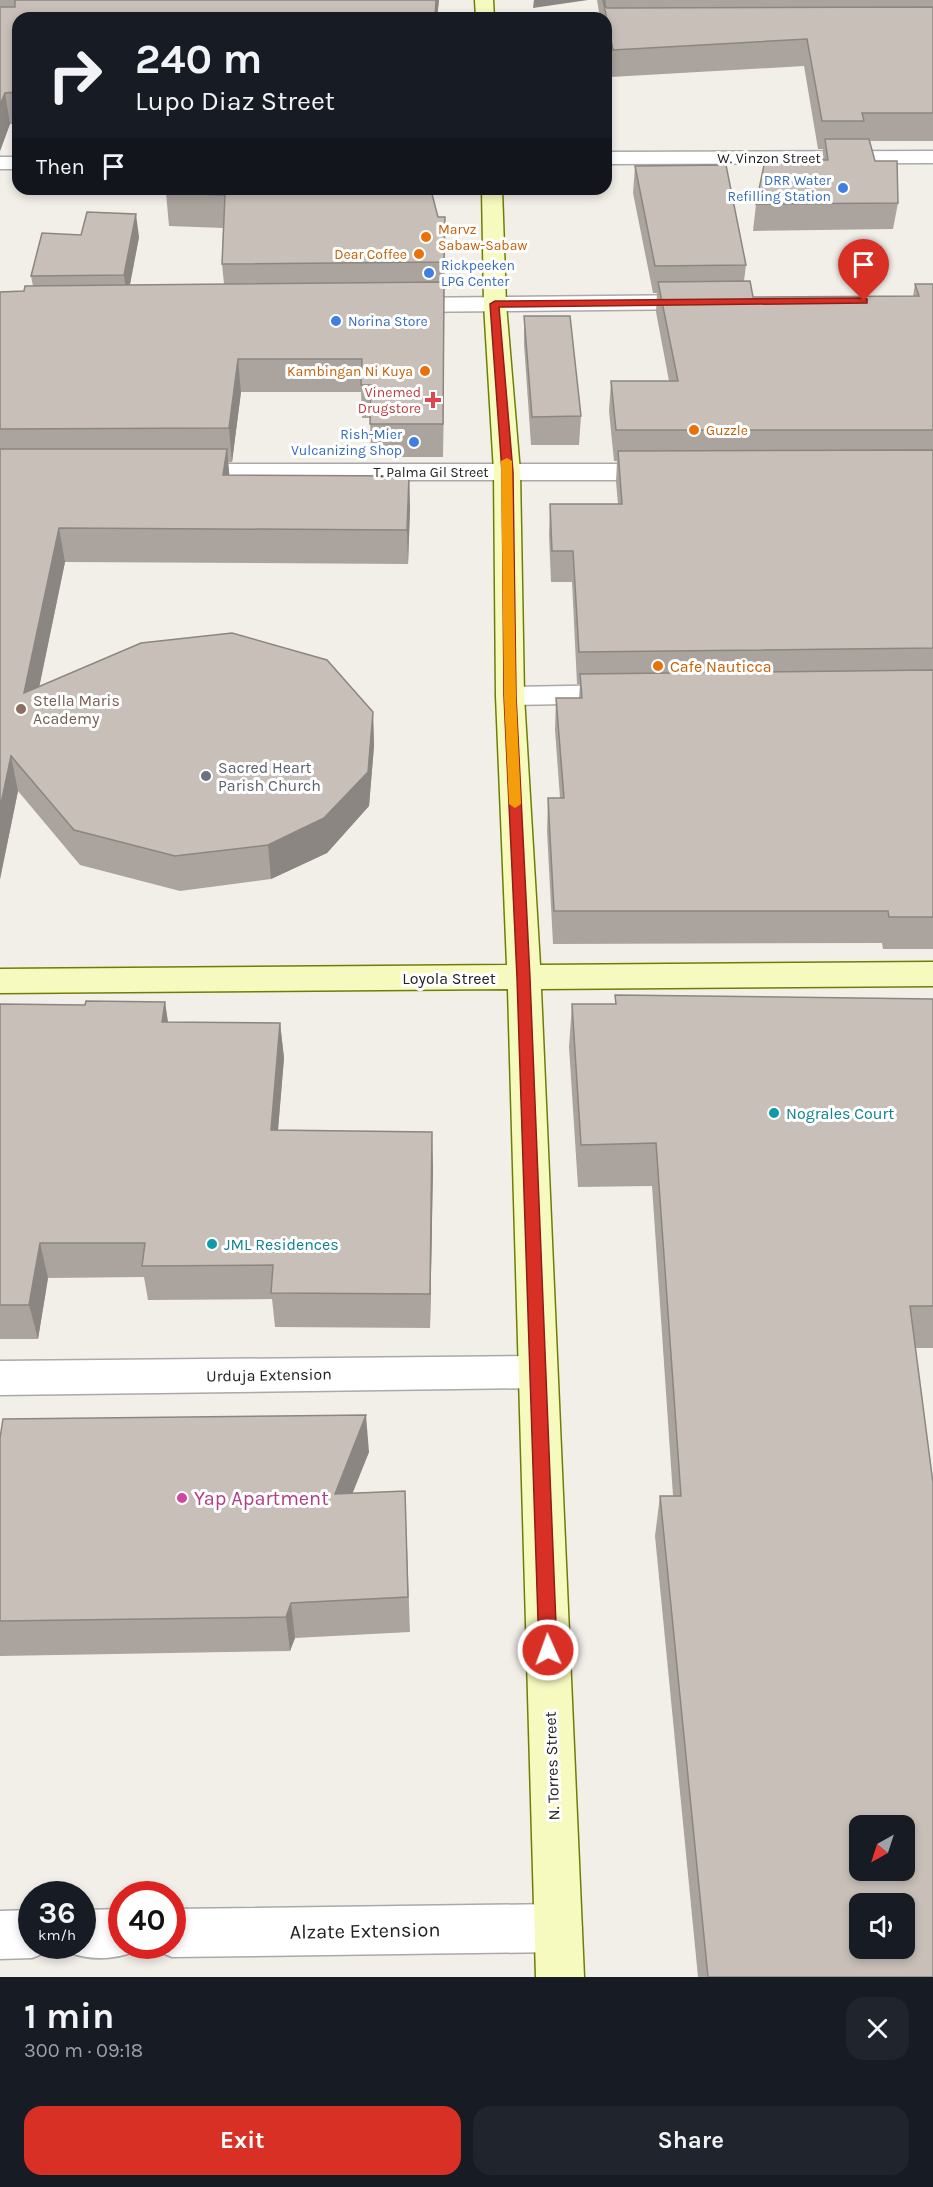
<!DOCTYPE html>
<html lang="en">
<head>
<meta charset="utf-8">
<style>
	body { margin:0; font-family:Karla,sans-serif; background:#20242c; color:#f1f3f6; height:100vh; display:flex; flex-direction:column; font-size:22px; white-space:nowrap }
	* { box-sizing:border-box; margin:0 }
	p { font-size:20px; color:#9ea1a6 }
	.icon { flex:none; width:33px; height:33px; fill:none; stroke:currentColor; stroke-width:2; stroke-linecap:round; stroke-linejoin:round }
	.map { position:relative; height:1977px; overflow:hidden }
	.panel { display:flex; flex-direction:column; background:#171b24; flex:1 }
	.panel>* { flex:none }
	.hud { position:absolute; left:12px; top:12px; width:600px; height:183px; border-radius:18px; box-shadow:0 3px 9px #0003; background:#171b24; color:#f1f3f6; overflow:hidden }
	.needle { width:39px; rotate:219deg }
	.fabs { position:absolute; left:849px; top:1815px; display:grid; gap:12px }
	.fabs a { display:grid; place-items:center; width:66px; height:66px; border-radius:12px; background:#171b24; box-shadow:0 3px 9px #0003; font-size:30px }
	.speed { position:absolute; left:18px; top:1881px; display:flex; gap:12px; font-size:30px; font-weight:700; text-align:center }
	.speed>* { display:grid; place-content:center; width:78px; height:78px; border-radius:50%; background:#171b24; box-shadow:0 3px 9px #0003; line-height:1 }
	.speed small { font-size:15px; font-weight:400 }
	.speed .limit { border:9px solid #d22; background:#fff; color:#111 }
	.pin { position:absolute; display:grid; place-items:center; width:51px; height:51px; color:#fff; margin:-62px -26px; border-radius:50% 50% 50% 0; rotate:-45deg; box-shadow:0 0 6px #0007 }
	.pin .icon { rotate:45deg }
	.me { position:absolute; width:66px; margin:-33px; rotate:358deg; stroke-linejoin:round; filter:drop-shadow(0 0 4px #0008) }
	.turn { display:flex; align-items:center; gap:21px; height:126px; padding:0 24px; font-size:27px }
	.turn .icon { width:78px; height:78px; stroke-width:2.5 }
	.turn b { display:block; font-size:42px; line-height:51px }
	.then { display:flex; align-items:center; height:57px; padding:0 24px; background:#0003; gap:12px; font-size:22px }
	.round { display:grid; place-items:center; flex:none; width:63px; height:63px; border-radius:18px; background:#20242c }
	.summary { display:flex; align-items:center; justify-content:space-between; height:102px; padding:0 24px }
	h1 { font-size:36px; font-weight:700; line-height:45px }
	.cta { display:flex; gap:12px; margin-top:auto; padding:12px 24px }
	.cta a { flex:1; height:69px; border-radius:18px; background:#d93025; color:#fff; font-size:24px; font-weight:700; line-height:69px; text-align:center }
	.cta a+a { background:#20242c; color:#f1f3f6 }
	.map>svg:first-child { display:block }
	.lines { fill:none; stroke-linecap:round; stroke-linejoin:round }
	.street-casing { stroke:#a9a9a9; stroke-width:3 }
	.secondary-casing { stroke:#707d05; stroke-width:3 }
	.street { fill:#fff; fill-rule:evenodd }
	.secondary { fill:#f7fabf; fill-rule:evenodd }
	.wall { fill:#aba49e }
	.shaded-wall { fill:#8b8681 }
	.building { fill:#c7bfb8; stroke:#8b8681; stroke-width:1.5; fill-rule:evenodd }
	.route { fill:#d93025; stroke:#8d1f18; stroke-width:1.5 }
	.slow { fill:#f59e0b }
	.shop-dot { fill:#3f7fe0; stroke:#fff; stroke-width:2 }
	.food-dot { fill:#e8710a; stroke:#fff; stroke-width:2 }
	.health-dot { fill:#e0444e; stroke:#fff; stroke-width:2 }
	.education-dot { fill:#8d6e63; stroke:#fff; stroke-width:2 }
	.worship-dot { fill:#6b7280; stroke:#fff; stroke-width:2 }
	.culture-dot { fill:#0f9aa8; stroke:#fff; stroke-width:2 }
	.hotel-dot { fill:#d1479c; stroke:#fff; stroke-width:2 }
	.labels { text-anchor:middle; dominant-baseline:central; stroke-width:6; stroke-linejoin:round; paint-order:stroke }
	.far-street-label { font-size:14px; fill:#222; stroke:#fff }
	.far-shop-label { font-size:14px; fill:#366cbe; stroke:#fff; text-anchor:end }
	.far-food-label { font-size:14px; fill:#c56008; stroke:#fff; text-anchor:start }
	.far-health-label { font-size:14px; fill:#be3a42; stroke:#fff; text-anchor:end }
	.food-label { font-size:16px; fill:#c56008; stroke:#fff; text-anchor:start }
	.education-label { font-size:16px; fill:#785e54; stroke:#fff; text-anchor:start }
	.worship-label { font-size:16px; fill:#5b616d; stroke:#fff; text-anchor:start }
	.street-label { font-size:16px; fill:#222; stroke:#fff }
	.culture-label { font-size:16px; fill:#0d838f; stroke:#fff; text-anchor:start }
	.near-hotel-label { font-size:20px; fill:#b23c85; stroke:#fff; text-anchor:start }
	.near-street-label { font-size:20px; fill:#222; stroke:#fff }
</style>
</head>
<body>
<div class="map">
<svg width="933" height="1977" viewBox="0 0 933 1977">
	<rect width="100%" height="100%" fill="#f2efe9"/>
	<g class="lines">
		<defs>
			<path id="street" d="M933 151V163L606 164V152Z
				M0 157H18V169H0Z
				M700 295 708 297 711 302 708 307 700 309 398 312 390 310 387 305 390 300 398 298Z
				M185 464H661L670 467 674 472 670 477 661 480H185L176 477 172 472 176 467Z
				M625 685 635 688 639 694 635 700 625 703 510 705 500 702 496 696 500 690 510 687Z
				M537 1356 551 1360 556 1372 551 1384 537 1388 0 1395V1361Z
				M558 1904 575 1911 582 1928 575 1945 558 1952 172 1957 155 1950 153 1946H172V1909Z
				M122 1909V1946H141L139 1950C115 1960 89 1961 65 1951L63 1946H82V1910Z
				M32 1910V1946H51L49 1951 32 1958 0 1959V1911Z"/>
			<path id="secondary" d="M475 0H493L494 18H476Z
				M482 189H502L506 304 520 472 524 696 540 965 933 962V986L541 989 584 1977H536L508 989 0 993V969L507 965 496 696 494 472 484 304Z"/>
		</defs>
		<!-- street casing -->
		<use href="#street" class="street-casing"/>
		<!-- secondary casing -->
		<use href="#secondary" class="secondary-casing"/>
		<!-- street -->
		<use href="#street" class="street"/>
		<!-- secondary -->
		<use href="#secondary" class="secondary"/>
	</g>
	<!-- wall -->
	<path class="wall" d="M0 0H439L437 18H18V124H10L0 151Z
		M597 0H933V141H869L875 161 898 203 893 229 753 231 756 204 822 160 823 149H818L804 66 611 77 606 50V18H600Z
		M635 166 746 265 744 281 753 297 913 296 915 284H933V949H883L882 943 553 944 547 831 548 798H560L555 730 556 698H579L580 684H577L572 582H551L549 535 550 504H618L616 482 617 461H614L609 411 611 381H669L656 312 657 293H653L633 193Z
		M166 193 419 194 438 217H445L443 457H371L370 418H362L361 392H241L232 462H228L229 475 409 476 410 509 408 564 65 562 39 687 373 712 374 746 369 806 327 853 271 879 180 891 80 865 18 791 0 879V292L24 291 33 286 31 276 139 237 130 285 224 284 222 264 223 228 169 226Z
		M524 316 581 416 579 445H531L524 344Z
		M615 995 933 999V1348H915L933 1977H698L655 1536 660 1496H673L652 1186 578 1187 569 1047 572 1004H615Z
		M165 1002 168 1022 280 1023 284 1058 278 1130 433 1166 430 1328 275 1327 272 1299 148 1300 144 1277 48 1278 38 1339H0V1004L85 1005Z
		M0 1438 369 1452 352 1493 405 1491 410 1632 295 1638 290 1651 0 1656Z"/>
	<!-- shaded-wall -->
	<path class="shaded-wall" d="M436 0H439L437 18H435Z
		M534 0H588L533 8Z
		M5 93 10 124 0 151V105Z
		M415 189H419L415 226 414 193Z
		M136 214 139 237 127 299 124 275Z
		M444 282V314L443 457V424Z
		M238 359 241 392 232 462 229 428Z
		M227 449 230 482 223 475Z
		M409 476 410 509 408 564 407 530Z
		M59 528 65 562 31 727 24 693Z
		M373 712 374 746 369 806 327 853 271 879 268 845Z
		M11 756 18 791 0 879V808Z
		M165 1002 170 1037 162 1022Z
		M280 1023 284 1058 275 1165 271 1130Z
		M432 1132 433 1166 430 1328V1294Z
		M40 1243 48 1278 38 1339 29 1305Z
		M366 1415 369 1452 338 1530 335 1494Z
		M291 1603 295 1638 290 1651 286 1617Z"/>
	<!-- building -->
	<path class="building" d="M15 0H436L435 18H18V92L5 93 0 105V7H15Z
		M603 0H605V6L607 8 933 7V113H862L864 121H822L807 39 613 50Z
		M825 139H869L875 161H897L898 203 756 204 765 160H828Z
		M726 165 746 265 655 266 635 166Z
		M166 189H415L414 193 432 194 438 217H445L444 262 222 264 225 195 166 193Z
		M87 212 136 214 124 275 31 276 42 233 81 235Z
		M750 281 753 297 919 296 915 284H933V430H616L611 381H678L658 282Z
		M444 282 443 424H370L371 385H361L362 359H238L229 428 0 429V292L24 291 25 286Z
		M524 316H570L581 416 532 417Z
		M0 449H227L223 475 409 476 407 530 59 528 24 693 141 643 232 633 327 660 373 712 368 772 324 818 268 845 175 856 74 830 11 756 0 808Z
		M933 450V648L579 652 573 551H552L550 504H622L618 451Z
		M933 670V917H889L888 911H554L548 798H564L556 698H582L580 674Z
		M615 995 933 999V1306H910L933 1483V1977H708L660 1496H681L656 1143 581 1145 572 1004H616ZM860 1826H904V1870H860ZM860 1904H904V1948H860Z
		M86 1001 165 1002 162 1022 280 1023 271 1130 432 1132 430 1294 271 1293 273 1265 142 1266 145 1243H40L29 1305H0V1004L85 1005Z
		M366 1415 335 1494 405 1491 408 1597 291 1603 286 1617 0 1621V1438L3 1419Z"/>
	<!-- route -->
	<path class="route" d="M864 298 867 299V303L499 307 513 472 516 696 530 978 557 1650 554 1656 548 1659 542 1656 539 1650 517 978 504 696 502 472 490 304 495 301Z"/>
	<!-- slow -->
	<path class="slow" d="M507 458 512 461 516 696 521 804 515 808 509 804 504 696 501 461Z"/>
	<!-- markers -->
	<g class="shop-dot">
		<circle cx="843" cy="188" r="6"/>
		<circle cx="429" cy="273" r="6"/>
		<circle cx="336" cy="321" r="6"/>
		<circle cx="414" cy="442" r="6"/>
	</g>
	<g class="food-dot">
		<circle cx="426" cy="237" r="6"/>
		<circle cx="419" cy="254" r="6"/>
		<circle cx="425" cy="371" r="6"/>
		<circle cx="694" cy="430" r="6"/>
		<circle cx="658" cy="666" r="6"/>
	</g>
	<path class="health-dot" d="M430 391h6v6h6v6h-6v6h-6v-6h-6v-6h6z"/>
	<circle class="education-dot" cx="21" cy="709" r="6"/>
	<circle class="worship-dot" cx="206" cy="776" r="6"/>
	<g class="culture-dot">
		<circle cx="774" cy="1113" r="6"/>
		<circle cx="212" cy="1244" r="6"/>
	</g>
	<circle class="hotel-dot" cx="182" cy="1498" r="6"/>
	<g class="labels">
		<!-- far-street labels -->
		<g class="far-street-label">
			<text x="769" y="158">W. Vinzon Street</text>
			<text x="431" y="472">T. Palma Gil Street</text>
		</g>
		<!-- far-shop labels -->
		<g class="far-shop-label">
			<text x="831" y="180">DRR Water<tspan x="831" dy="16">Refilling Station</tspan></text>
			<text x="441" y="265" text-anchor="start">Rickpeeken<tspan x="441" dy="16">LPG Center</tspan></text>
			<text x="348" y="321" text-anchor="start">Norina Store</text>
			<text x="402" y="434">Rish-Mier<tspan x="402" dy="16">Vulcanizing Shop</tspan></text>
		</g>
		<!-- far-food labels -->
		<g class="far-food-label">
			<text x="438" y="229">Marvz<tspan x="438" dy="16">Sabaw-Sabaw</tspan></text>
			<text x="407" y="254" text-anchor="end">Dear Coffee</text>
			<text x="413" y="371" text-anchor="end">Kambingan Ni Kuya</text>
			<text x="706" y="430">Guzzle</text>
		</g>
		<!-- far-health labels -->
		<g class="far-health-label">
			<text x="421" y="392">Vinemed<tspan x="421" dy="16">Drugstore</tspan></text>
		</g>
		<!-- food labels -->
		<g class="food-label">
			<text x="670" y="666">Cafe Nauticca</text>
		</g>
		<!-- education labels -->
		<g class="education-label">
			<text x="33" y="700">Stella Maris<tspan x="33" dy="18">Academy</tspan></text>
		</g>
		<!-- worship labels -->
		<g class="worship-label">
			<text x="218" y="767">Sacred Heart<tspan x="218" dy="18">Parish Church</tspan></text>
		</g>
		<!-- street labels -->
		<g class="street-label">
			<text x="449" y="978">Loyola Street</text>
			<text transform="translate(269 1375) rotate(-1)">Urduja Extension</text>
			<text transform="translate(552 1766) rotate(-92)">N. Torres Street</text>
		</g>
		<!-- culture labels -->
		<g class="culture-label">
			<text x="786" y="1113">Nograles Court</text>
			<text x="224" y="1244">JML Residences</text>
		</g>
		<!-- near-hotel labels -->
		<g class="near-hotel-label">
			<text x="194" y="1498">Yap Apartment</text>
		</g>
		<!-- near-street labels -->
		<g class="near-street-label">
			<text transform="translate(365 1931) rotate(-1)">Alzate Extension</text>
		</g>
	</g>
</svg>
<div class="fabs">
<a><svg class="needle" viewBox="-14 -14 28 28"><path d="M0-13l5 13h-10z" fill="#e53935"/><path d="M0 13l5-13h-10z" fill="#9ea1a6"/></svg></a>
<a><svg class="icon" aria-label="sound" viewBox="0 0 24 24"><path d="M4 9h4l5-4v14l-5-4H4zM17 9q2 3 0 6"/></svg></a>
</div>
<div class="speed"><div>36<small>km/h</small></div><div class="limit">40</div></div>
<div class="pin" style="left:864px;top:301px;background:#d93025"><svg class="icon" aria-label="arrive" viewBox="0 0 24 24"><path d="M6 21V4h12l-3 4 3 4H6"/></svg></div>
<svg class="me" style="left:548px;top:1650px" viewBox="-20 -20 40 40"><circle r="17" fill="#d93025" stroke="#fff" stroke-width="3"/><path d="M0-11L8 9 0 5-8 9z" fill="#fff"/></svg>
<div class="hud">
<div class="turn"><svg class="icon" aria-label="right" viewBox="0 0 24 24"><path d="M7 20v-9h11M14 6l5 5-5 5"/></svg><div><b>240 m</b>Lupo Diaz Street</div></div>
<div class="then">Then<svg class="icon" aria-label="arrive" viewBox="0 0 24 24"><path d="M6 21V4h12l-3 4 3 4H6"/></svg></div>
</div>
</div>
<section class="panel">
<div class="summary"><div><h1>1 min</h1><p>300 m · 09:18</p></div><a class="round"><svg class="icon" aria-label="close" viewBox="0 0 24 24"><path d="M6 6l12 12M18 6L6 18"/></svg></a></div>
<div class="cta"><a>Exit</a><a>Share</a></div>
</section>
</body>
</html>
